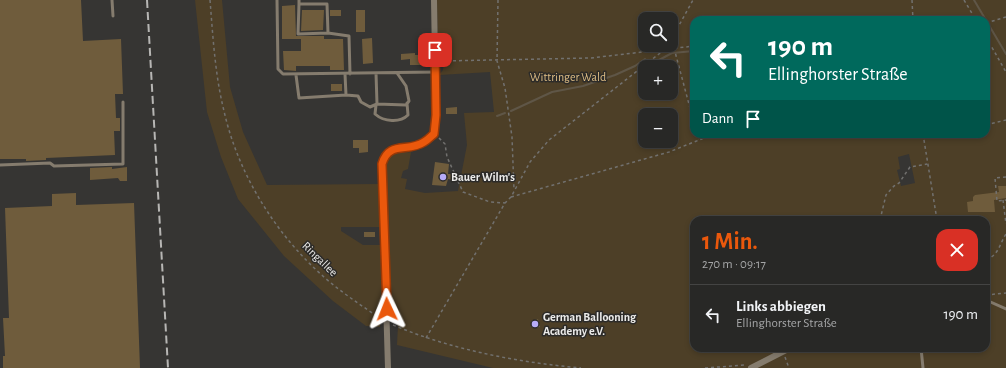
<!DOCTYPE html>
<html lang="de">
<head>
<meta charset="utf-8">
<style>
	body { margin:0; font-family:"Alegreya Sans",sans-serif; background:#343432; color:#f1f3f6; height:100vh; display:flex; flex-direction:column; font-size:15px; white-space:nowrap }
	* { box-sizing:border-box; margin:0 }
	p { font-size:13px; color:#a5a6a7 }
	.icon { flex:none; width:22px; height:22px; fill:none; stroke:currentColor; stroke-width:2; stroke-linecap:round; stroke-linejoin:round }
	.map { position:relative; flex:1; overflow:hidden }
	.sheet { position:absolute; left:690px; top:216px; width:300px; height:136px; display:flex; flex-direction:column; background:#282826; border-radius:12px; box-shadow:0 2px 6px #0003,0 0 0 1px #444443 }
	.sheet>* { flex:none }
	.guide { position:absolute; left:690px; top:16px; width:300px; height:122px; border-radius:12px; box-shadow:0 2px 6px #0003,0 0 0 1px #444443; background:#00695c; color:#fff; overflow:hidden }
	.fabs { position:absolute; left:638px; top:12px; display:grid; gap:8px }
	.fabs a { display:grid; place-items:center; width:40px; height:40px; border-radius:8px; background:#282826; box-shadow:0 2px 6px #0003,0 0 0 1px #444443; font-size:20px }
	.pin { position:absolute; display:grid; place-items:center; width:34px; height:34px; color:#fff; margin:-17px; border-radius:8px; box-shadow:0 2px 6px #0006 }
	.me { position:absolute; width:44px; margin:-22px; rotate:358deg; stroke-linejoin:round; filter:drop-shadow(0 0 3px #0008) }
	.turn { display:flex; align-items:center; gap:14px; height:84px; padding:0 12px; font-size:18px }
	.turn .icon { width:52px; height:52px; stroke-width:2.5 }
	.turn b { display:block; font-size:28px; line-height:34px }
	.then { display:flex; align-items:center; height:38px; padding:0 12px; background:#0003; gap:8px; font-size:15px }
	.round { display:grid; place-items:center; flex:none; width:42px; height:42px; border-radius:12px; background:#343432 }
	.head { display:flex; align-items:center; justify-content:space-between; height:68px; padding:0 12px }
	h1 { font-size:24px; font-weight:600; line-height:30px; color:#ea580c }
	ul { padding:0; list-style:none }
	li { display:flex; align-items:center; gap:12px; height:60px; padding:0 12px; border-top:1px solid #444443 }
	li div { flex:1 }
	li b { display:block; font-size:15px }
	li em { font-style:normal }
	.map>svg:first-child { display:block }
	.green { fill:#4d3f27; fill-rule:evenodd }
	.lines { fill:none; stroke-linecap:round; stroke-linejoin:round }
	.stream { stroke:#5f5647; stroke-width:2 }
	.building { fill:#6f5c3c }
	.path { stroke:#72716f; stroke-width:1.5; stroke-dasharray:3 3; stroke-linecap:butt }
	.lane { stroke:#857c6e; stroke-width:3 }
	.street { stroke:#857c6e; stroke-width:6 }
	.rail { stroke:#b7b6b4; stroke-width:2; stroke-dasharray:8 4; stroke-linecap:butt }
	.route-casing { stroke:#983908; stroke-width:10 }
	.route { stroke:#ea580c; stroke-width:7 }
	.poi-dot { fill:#b6abf8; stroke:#2c2b29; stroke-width:1.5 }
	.labels { text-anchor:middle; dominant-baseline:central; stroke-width:3; stroke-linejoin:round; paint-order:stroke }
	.park-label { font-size:12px; fill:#debd84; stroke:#2c2b29 }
	.poi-label { font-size:12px; font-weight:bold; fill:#ecebe9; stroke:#2c2b29; text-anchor:start }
	.street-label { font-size:12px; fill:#ecebe9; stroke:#2c2b29 }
</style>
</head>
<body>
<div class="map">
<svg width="1006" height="368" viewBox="0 0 1006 368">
	<rect width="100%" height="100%" fill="#363533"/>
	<!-- green -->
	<path class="green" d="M195 0H222L230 87 243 132 267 185 379 184 381 227H341V231L363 245H381L383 281 380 327 366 326 333 301 284 256 238 199 221 157 207 112Z
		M437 0H1006V368H493L397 345 398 325 391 317 385 164C390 152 399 153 411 152L408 169 403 171 401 178 407 179 405 189 425 193 458 191 467 145 464 113 494 112 490 72 439 75 443 70 444 62 438 55ZM645 19H671V45H645ZM694 20H986V134H694ZM645 67H671V93H645ZM645 115H671V141H645ZM909 154 915 183 901 186 897 170 900 169 898 157ZM694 220H986V348H694Z"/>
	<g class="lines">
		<!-- stream -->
		<path class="stream" d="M974 0 1006 54
			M659 60 672 53 694 51
			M511 111 552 92 583 86 615 75 635 66 645 59
			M497 116 505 113"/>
	</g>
	<!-- building -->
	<path class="building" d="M0 0H81L83 41 121 39 123 94H115L116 118H120V131H114L115 155 46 158V160L26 161V159H0Z
		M295 5 296 36H324V39H343L344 70H330V66H296V71L284 70 283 51H301V39H282V6Z
		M302 10H324L323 30 301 31Z
		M330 10H341V16H330Z
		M356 10H365V32H356Z
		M372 38 373 63 363 64 362 39Z
		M415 53V55H421L422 65H410V59L401 60V54Z
		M331 84H342V91H331Z
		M457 107V114H446V108Z
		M353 140H368V152L359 153V148H353Z
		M435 162 449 164 448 174H454L453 180 448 179 446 186 432 185Z
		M112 167V169L127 167V181H120L118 178 90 180V168Z
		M998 186H1006V198L994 200 995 212H968L967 202 973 201V197L975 195 999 192Z
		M76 193V205L134 203 140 368H3V356H5L3 318H9L5 208 52 206V194Z
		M364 232H375V237H364Z
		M538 319 540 327 533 328 531 321Z"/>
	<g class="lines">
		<!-- path -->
		<path class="path" d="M210 0C213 37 215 75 224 111 238 174 276 235 324 277 342 293 361 305 381 319
			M498 0 497 61 505 88 512 137 514 190
			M912 0 913 20
			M964 0 976 20
			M986 23 1006 17
			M986 37 1006 72
			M671 40 693 0
			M674 48 694 123
			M441 61 591 58 694 46
			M986 125 1006 120
			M697 134 698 140
			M923 134 937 220
			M439 138 445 144 447 157 463 192 490 202 505 203
			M1006 177 995 178 997 201 1006 200
			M511 197 669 152 714 134
			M1003 200 1006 224
			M880 220 886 195 894 186 899 183 910 167 927 164
			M986 259C998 257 1000 243 1006 234
			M986 295 1006 293
			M393 325C453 350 516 362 581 368
			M426 338 505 203 511 197 530 162 549 140 664 50 668 45
			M785 357 789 368
			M705 368 745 365"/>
		<!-- lane -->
		<path class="lane" d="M112 0 113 16
			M277 0 278 69 283 74 435 72
			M299 0V4H327L328 33 349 36 350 74
			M299 4 298 34 328 33
			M296 75 299 98 346 95 345 74
			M346 95 358 96 361 102 370 107 377 104 376 73
			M377 104 406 105 409 101 406 86 397 73
			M376 105 375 114C384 122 400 123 408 115L407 103
			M0 165 50 163 54 166 123 164V102
			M986 300 1006 309
			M921 348 923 368"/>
		<!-- street -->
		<path class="street" d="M388 368 382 164C389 140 408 153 424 142 428 140 431 136 434 134L436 115 434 0
			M751 368 790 348"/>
		<!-- rail -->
		<path class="rail" d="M147 0 168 368"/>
	</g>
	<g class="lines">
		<defs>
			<path id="route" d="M387 309 382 164C389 140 408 153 424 142 428 140 431 136 434 134L436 115 435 50"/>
		</defs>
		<!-- route casing -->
		<use href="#route" class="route-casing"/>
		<!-- route -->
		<use href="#route" class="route"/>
	</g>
	<!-- markers -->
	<g class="poi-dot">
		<circle cx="443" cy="177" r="4"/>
		<circle cx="535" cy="324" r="4"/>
	</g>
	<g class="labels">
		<!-- park labels -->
		<g class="park-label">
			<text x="568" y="77">Wittringer Wald</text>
		</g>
		<!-- poi labels -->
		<g class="poi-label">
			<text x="451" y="177">Bauer Wilm's</text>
			<text x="543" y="317">German Ballooning<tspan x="543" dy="14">Academy e.V.</tspan></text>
		</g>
		<!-- street labels -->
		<g class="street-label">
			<text transform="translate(320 259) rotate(44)">Ringallee</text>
		</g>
	</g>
</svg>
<div class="fabs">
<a><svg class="icon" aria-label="search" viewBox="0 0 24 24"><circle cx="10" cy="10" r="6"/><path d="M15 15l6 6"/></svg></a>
<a>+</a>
<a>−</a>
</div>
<div class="pin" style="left:435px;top:50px;background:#d93025"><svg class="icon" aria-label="arrive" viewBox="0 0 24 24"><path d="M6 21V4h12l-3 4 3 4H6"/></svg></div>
<svg class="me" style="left:387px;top:309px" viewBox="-20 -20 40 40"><path d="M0-17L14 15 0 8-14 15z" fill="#ea580c" stroke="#fff" stroke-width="4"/></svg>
<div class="guide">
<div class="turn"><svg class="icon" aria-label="left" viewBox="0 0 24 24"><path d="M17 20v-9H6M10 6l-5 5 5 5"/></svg><div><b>190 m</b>Ellinghorster Straße</div></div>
<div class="then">Dann<svg class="icon" aria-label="arrive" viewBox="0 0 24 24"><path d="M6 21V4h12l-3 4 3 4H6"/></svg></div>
</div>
<section class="sheet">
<div class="head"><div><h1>1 Min.</h1><p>270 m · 09:17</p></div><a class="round" style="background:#d93025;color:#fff"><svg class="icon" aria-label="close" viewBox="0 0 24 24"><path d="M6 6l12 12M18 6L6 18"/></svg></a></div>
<ul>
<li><svg class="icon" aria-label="left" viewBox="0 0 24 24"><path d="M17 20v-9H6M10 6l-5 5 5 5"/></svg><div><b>Links abbiegen</b><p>Ellinghorster Straße</p></div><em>190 m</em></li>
</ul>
</section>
</div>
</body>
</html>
